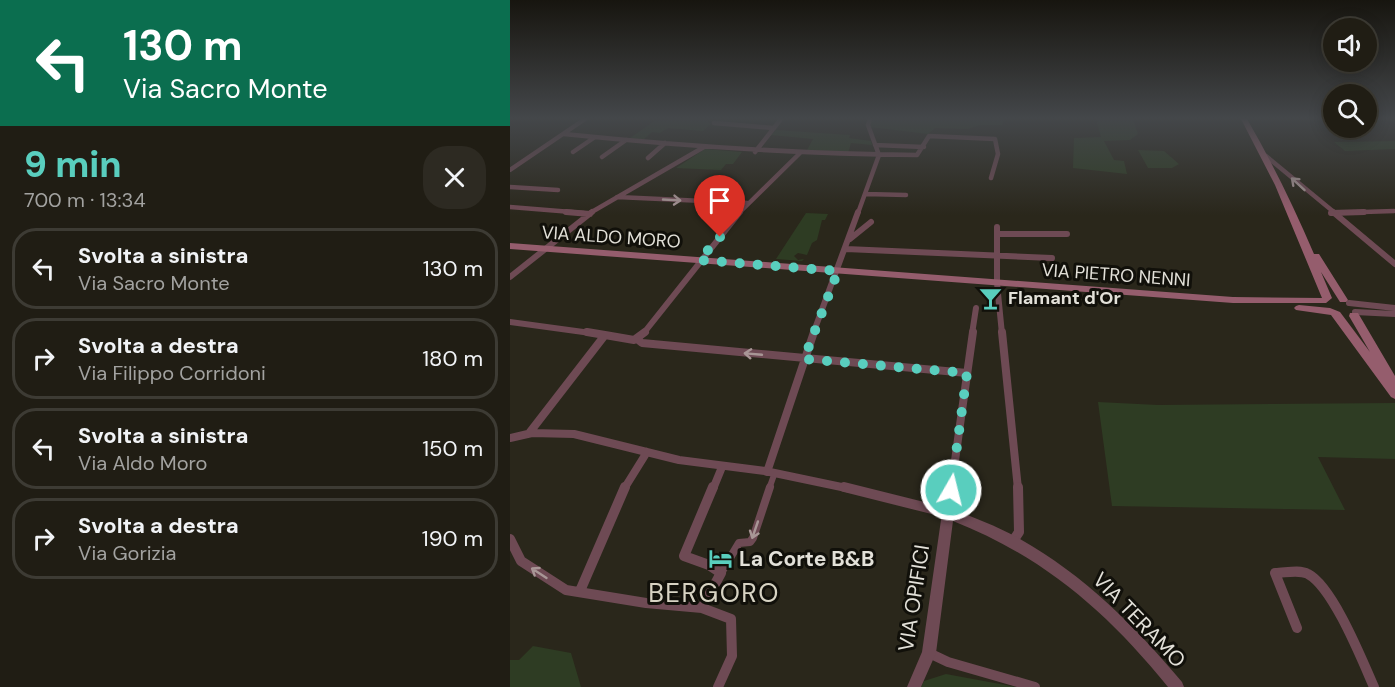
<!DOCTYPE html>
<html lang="it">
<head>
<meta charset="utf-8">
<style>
	body { margin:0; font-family:"DM Sans",sans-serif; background:#2d2a22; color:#f1f3f6; height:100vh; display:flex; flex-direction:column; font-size:22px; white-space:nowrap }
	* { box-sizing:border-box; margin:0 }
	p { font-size:20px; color:#a2a2a0 }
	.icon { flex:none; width:33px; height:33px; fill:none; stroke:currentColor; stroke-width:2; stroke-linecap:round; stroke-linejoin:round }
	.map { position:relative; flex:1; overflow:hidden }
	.side { display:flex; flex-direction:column; background:#201d14; width:510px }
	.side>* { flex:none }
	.banner { background:#0b6e4f; color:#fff; overflow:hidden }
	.controls { position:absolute; left:813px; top:18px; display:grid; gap:12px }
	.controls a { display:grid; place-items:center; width:54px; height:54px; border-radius:50%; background:#201d14; box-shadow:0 3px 15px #0003,0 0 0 2px #3d3b34; font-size:30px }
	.pin { position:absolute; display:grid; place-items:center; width:51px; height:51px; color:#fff; margin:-62px -26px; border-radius:50% 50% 50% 0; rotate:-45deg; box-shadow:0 0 6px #0007 }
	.pin .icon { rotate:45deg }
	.me { position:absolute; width:66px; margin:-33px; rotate:8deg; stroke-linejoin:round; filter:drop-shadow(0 0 4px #0008) }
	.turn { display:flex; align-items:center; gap:21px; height:126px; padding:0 24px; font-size:27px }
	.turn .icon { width:78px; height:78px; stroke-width:2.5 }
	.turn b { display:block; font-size:42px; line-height:51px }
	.round { display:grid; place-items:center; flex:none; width:63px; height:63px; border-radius:24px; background:#2d2a22 }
	.headline { display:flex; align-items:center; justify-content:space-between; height:102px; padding:0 24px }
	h1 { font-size:36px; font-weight:800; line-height:45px; color:#59cebe }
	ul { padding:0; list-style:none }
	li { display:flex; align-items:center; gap:18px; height:81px; margin:0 12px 9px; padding:0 12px; border:3px solid #3d3b34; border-radius:24px }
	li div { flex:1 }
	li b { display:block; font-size:22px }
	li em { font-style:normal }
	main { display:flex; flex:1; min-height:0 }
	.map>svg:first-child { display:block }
	.green { fill:#2e3c23 }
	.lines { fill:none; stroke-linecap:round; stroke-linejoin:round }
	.pedestrian-far1 { stroke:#6e4a54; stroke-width:6 }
	.pedestrian { stroke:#6e4a54; stroke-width:8 }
	.minor-far3 { stroke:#6e4a54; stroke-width:4.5 }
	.minor-far2 { stroke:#6e4a54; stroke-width:6 }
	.minor-far1 { stroke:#6e4a54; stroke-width:8 }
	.minor { stroke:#6e4a54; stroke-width:10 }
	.tertiary { fill:#6e4a54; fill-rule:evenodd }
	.secondary { fill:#955d6d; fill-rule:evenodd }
	.oneway { stroke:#a89696 }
	.route { stroke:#59cebe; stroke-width:10; stroke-dasharray:0 18 }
	.labels { text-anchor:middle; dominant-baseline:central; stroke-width:6; stroke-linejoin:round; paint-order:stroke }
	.street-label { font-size:18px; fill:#e3e1d9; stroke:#11100a }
	.poi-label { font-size:18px; font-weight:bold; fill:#e3e1d9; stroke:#11100a; text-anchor:start }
	.near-poi-label { font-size:21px; font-weight:bold; fill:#e3e1d9; stroke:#11100a; text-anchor:start }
	.near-street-label { font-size:21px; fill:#e3e1d9; stroke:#11100a }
	.near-quarter-label { font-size:26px; letter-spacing:1.5px; fill:#d7d3c3; stroke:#11100a }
</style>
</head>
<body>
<main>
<section class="side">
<div class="banner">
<div class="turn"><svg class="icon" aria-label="left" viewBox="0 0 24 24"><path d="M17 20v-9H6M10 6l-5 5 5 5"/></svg><div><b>130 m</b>Via Sacro Monte</div></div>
</div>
<div class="headline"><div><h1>9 min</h1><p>700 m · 13:34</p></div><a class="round"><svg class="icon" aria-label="close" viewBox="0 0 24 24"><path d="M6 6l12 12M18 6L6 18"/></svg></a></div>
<ul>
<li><svg class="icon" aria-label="left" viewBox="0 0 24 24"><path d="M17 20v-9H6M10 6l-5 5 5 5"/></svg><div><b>Svolta a sinistra</b><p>Via Sacro Monte</p></div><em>130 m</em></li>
<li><svg class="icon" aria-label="right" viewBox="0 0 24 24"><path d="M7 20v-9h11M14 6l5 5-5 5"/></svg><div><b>Svolta a destra</b><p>Via Filippo Corridoni</p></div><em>180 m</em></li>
<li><svg class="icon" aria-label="left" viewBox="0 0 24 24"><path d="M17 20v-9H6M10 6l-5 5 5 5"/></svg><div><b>Svolta a sinistra</b><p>Via Aldo Moro</p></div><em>150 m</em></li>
<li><svg class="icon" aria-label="right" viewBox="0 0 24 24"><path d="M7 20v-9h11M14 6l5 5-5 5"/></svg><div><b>Svolta a destra</b><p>Via Gorizia</p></div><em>190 m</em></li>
</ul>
</section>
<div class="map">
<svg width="885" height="687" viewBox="0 0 885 687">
	<rect width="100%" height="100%" fill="#2a271b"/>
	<!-- green -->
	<path class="green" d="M196 119 201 124 193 131 158 128 150 133 142 132 133 140 120 138 146 120Z
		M362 119H494L492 125H470L458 129 425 128 418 134 360 127Z
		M586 119H623L628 134 620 140 594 141 604 160 614 161 617 174 563 168 564 138 591 137Z
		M266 130 340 135 339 138 361 141 362 145 341 143 338 153 296 152 303 139 261 135Z
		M885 141V149L835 151 824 142Z
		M195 149 232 152 223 164H216L211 170 166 168Z
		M628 150 654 151 669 164 662 168H638Z
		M296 213 318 214 315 220H312L307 240 302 243 297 255 288 253 284 256 288 260 294 259 292 261 266 259Z
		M588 402 648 405 885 403V459L808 457 835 510 602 506Z
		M23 646 61 653 71 687H0V660H9Z
		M436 674 506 687H411L414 681Z"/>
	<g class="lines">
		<!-- pedestrian-far1 -->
		<path class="pedestrian-far1" d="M259 489 264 475"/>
		<!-- pedestrian -->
		<path class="pedestrian" d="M211 573 229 543 240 542 243 538 260 487"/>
		<!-- minor-far3 -->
		<path class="minor-far3" d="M204 123 263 128
			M54 134C171 146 289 154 407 155L419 136 485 139 488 154 481 178
			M365 145 414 147
			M63 152 85 137
			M245 152 271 119
			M756 156 825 213
			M92 157 116 140
			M138 158 155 143
			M0 170 75 119
			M0 187 48 190
			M356 194 396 195
			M107 197 237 203
			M0 207 74 213
			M80 213 194 147
			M229 213 290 153
			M348 213 369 155 358 125 360 119
			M821 213 884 211"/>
		<!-- minor-far2 -->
		<path class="minor-far2" d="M56 212 80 214
			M823 212 885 264
			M821 213 854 212
			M487 227V283L492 334
			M488 234H557
			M340 239 361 222
			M336 249 542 258
			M0 277 82 212
			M839 303 885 308
			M845 312 885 314
			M0 322 88 334
			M133 334 230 212
			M303 334 348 212
			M462 334 466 308"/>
		<!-- minor-far1 -->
		<path class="minor-far1" d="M77 332 95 335
			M492 332 508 489
			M127 339 132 343 457 373
			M20 432 95 335 124 340 135 332
			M0 438 22 433 64 434 169 460 255 471 341 489
			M257 472 304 332
			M114 489 137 452
			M203 489 212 467
			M441 489 463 332"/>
		<!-- minor -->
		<path class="minor" d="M334 487 438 513 442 487
			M0 539 11 561 56 590 136 603 192 608 221 619 222 656 208 687
			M503 541 509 532 508 487
			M70 591 115 487
			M192 608 211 573 199 565 174 556 203 487
			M787 628 765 573C775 573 789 569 798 574 823 587 852 660 864 687
			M419 653 438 662 525 687"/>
		<!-- tertiary -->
		<path class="tertiary" d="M438 507C462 517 487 526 510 539 574 575 625 626 672 682L674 687H658C597 612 534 557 443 521L426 653 411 687H397L412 652 432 513 434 509Z"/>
		<!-- secondary -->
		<path class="secondary" d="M731 119H737C762 162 784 207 804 254H809L838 300 836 302H830L811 272 822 298 816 303H723L0 249V243L723 297 812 298 765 185Z
			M789 305 820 308 830 312 860 352 839 316 840 313H848L885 376V399L881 397 821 315 786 310 784 308 786 306Z"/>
	</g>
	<!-- one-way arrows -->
	<defs><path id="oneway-shaft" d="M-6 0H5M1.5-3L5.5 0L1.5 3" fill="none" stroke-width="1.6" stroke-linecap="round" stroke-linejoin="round" transform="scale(1.5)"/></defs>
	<g class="oneway">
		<use href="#oneway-shaft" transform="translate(788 184) rotate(-137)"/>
		<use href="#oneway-shaft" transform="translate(162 200) rotate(3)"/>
		<use href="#oneway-shaft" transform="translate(243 354) rotate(-175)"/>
		<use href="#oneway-shaft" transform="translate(245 530) rotate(109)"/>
		<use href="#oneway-shaft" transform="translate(29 573) rotate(-147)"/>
	</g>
	<!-- sky -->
	<linearGradient id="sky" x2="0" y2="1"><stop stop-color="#17150f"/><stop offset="0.55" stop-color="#44474a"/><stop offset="1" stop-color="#44474a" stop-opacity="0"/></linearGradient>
	<rect width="885" height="215" fill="url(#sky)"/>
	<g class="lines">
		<!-- route -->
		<path class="route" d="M210 237 189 260 328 271 294 359 457 373 441 490"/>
	</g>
	<!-- icons -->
	<defs>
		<symbol id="bar-bare" viewBox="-9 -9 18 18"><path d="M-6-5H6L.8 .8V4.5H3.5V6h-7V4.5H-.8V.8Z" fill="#59cebe" stroke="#11100a" stroke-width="2.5" paint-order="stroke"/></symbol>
		<symbol id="hotel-bare" viewBox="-9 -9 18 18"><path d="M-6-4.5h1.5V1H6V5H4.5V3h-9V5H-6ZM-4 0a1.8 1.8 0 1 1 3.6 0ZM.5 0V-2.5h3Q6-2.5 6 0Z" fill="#59cebe" stroke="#11100a" stroke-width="2.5" paint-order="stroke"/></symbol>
	</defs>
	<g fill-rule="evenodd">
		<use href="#bar-bare" x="464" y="282" width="33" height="33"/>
		<use href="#hotel-bare" x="194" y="542" width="33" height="33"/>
	</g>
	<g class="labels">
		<!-- street labels -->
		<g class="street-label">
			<text transform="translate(101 237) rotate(4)">VIA ALDO MORO</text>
			<text transform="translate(606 275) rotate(4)">VIA PIETRO NENNI</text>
		</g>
		<!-- poi labels -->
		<g class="poi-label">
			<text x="498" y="298">Flamant d'Or</text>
		</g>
		<!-- near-poi labels -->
		<g class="near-poi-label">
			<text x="229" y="559">La Corte B&amp;B</text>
		</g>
		<!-- near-street labels -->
		<g class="near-street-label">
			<text transform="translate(404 598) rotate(-81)">VIA OPIFICI</text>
			<text transform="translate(629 620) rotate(46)">VIA TERAMO</text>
		</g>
		<!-- near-quarter labels -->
		<g class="near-quarter-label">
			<text x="204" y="593">BERGORO</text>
		</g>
	</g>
</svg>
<div class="controls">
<a><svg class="icon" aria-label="sound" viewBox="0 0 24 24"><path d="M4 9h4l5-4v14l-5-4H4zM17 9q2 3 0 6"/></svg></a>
<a><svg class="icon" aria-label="search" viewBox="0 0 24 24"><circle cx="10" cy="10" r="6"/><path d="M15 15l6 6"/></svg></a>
</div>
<div class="pin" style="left:210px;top:237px;background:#d93025"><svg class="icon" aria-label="arrive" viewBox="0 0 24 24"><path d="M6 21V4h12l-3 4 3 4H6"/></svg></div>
<svg class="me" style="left:441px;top:490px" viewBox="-20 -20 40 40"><circle r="17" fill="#59cebe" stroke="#fff" stroke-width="3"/><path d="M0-11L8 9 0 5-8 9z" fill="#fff"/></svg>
</div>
</main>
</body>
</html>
